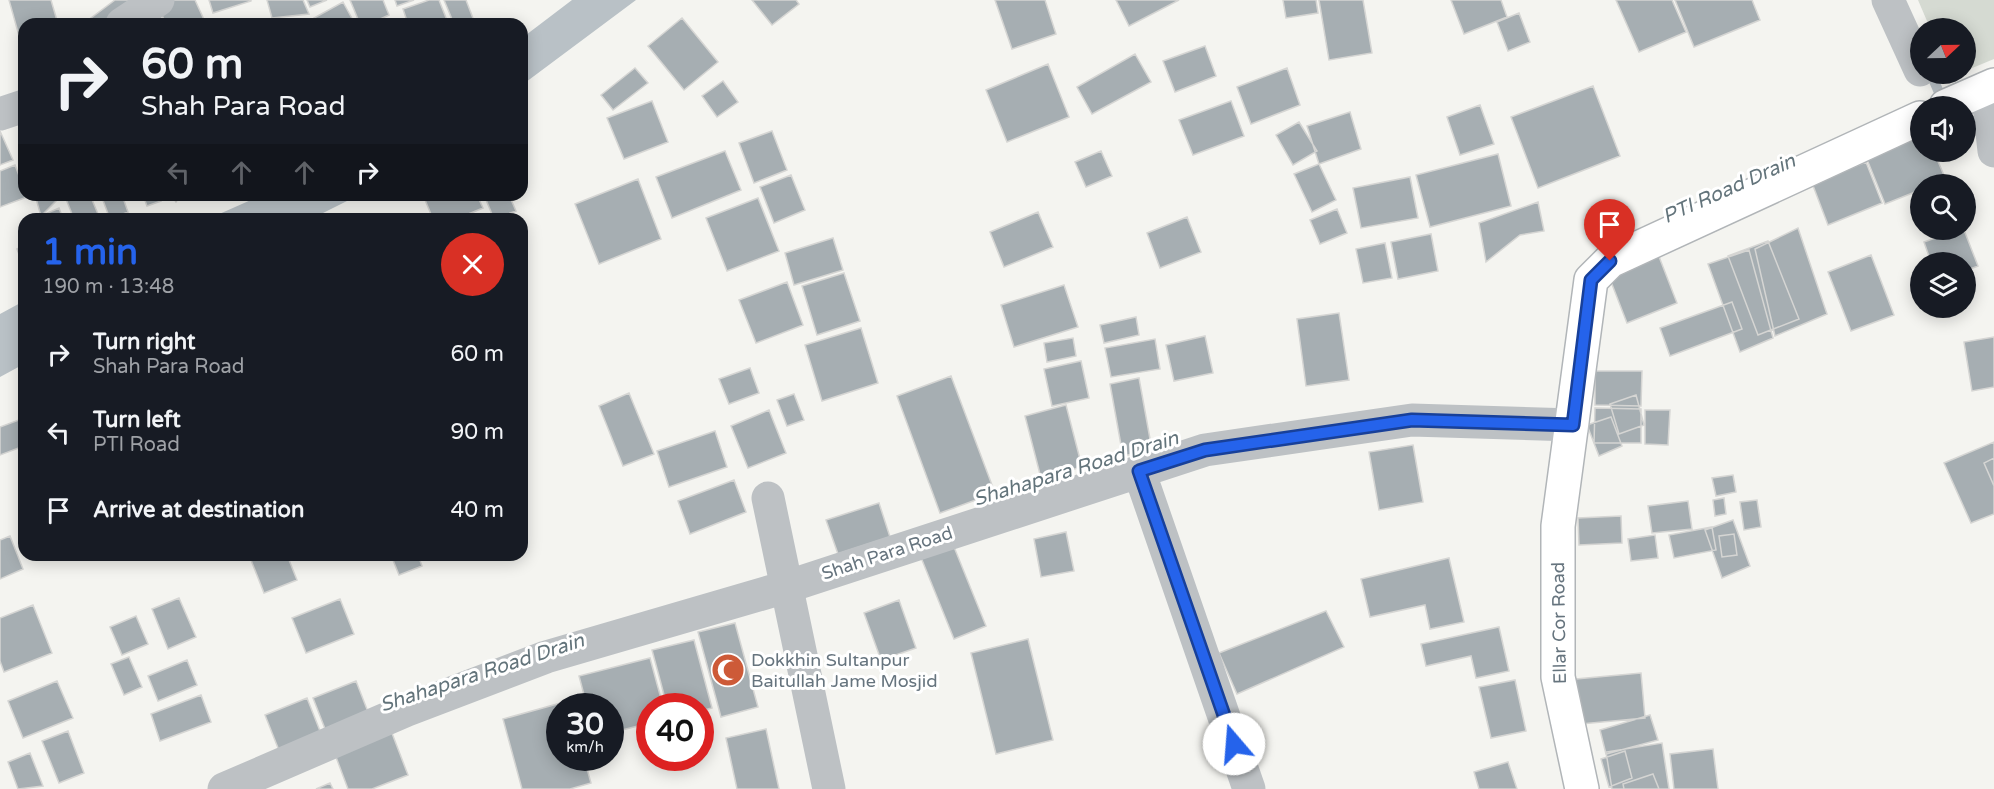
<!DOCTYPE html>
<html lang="en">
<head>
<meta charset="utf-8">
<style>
	body { margin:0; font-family:"Varela Round",sans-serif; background:#242831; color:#f1f3f6; height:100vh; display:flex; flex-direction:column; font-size:22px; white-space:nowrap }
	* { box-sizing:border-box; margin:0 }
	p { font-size:20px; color:#9ea1a6 }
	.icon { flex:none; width:33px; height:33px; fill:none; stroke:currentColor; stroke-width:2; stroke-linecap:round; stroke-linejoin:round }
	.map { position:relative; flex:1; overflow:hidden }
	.side { position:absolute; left:18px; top:213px; width:510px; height:348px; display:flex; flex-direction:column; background:#171b24; border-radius:18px; box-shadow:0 3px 15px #0003 }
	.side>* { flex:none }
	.guide { position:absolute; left:18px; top:18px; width:510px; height:183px; border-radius:18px; box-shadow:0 3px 15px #0003; background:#171b24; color:#f1f3f6; overflow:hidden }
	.needle { width:39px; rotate:68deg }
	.tools { position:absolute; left:1910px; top:18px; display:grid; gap:12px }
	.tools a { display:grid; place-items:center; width:66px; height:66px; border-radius:50%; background:#171b24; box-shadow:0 3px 15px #0003; font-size:30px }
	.speed { position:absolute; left:546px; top:693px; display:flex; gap:12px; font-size:30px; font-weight:700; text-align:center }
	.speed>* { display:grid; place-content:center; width:78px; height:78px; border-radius:50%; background:#171b24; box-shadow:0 3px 15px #0003; line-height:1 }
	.speed small { font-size:15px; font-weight:400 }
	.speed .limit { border:9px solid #d22; background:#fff; color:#111 }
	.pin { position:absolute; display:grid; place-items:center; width:51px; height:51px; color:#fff; margin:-62px -26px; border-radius:50% 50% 50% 0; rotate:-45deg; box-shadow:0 0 6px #0007 }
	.pin .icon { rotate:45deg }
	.me { position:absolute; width:66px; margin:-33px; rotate:342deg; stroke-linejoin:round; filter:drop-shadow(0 0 4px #0008) }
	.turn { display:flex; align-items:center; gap:21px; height:126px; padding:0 24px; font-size:27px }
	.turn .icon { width:78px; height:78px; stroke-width:2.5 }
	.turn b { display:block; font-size:42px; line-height:51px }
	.lanes { display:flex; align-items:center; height:57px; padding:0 24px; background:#0003; justify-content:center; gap:30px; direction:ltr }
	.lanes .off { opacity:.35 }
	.round { display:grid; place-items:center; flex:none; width:63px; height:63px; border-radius:32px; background:#242831 }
	.overview { display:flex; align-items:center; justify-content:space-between; height:102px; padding:0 24px }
	h1 { font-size:36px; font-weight:700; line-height:45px; color:#2563eb }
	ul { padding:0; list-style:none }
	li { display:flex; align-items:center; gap:18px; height:78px; padding:0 24px }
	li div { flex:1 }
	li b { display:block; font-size:22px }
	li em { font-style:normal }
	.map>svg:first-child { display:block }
	.green { fill:#d5dad2 }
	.water { fill:#b9c1c6 }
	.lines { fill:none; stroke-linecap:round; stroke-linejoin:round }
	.stream { stroke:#b9c1c6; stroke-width:10 }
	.building { fill:#a6aeb2; stroke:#d5d5d3; stroke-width:1.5 }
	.major-casing { stroke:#b1b5b8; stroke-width:36 }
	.minor { stroke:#bdc1c4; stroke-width:33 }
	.major { stroke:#fff; stroke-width:33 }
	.route-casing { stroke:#184099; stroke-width:15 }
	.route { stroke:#2563eb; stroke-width:10 }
	.labels { text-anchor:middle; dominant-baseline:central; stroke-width:6; stroke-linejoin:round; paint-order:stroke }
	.street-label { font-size:18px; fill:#66747e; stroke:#fff }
	.poi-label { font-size:18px; fill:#66747e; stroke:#fff; text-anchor:start }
	.water-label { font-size:20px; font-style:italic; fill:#63747b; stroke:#fff }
</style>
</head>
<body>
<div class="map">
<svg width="1994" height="789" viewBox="0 0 1994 789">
	<rect width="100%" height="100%" fill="#f4f4f0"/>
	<!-- green -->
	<path class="green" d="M1918 0H1994V59L1965 71V28H1930Z"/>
	<!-- water -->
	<path class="water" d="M572 0H636L522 85V38Z
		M262 195H359L311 219H208Z
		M24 301V364L0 377V314Z"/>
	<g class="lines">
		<!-- stream -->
		<path class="stream" d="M1931 74 1944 104"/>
	</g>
	<!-- building -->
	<path class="building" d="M9 0H51L58 24H24L23 50Z
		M115 0H144L113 24H83Z
		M174 0H195L206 24H166L160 11Z
		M209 0H251V1L213 13Z
		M267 0H303L309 14 272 18Z
		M307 0H327L310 7Z
		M350 0H383L389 15 369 24H360Z
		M395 0H414L397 6Z
		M429 0H439L448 23 408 24 403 9Z
		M444 0H466L474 21 454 24Z
		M752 0H796L799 4 772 25Z
		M995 0H1045L1056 34 1012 49Z
		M1116 0H1179L1129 26Z
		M1283 0H1316L1318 13 1286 18Z
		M1319 0H1363L1372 53 1329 60Z
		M1451 0H1501L1507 17 1464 34Z
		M1616 0H1672L1686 32 1639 52Z
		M1675 0H1752L1760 20 1694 47Z
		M343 2 355 24H318L314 18Z
		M1519 13 1530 42 1508 51 1497 22Z
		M682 18 718 62 684 90 648 46Z
		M1205 46 1216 76 1175 92 1163 61Z
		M1135 54 1151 82 1092 114 1077 87Z
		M1048 64 1069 117 1007 142 986 90Z
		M635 68 648 83 613 110 601 95Z
		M1287 68 1300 105 1251 124 1237 87Z
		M723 81 738 102 717 117 702 96Z
		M1593 86 1620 156 1538 188 1511 117Z
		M652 101 668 142 624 159 607 118Z
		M1231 101 1244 136 1193 155 1179 120Z
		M1480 105 1494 144 1460 155 1447 117Z
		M1350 112 1361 149 1319 164 1307 126Z
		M1299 122 1317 151 1293 165 1276 135Z
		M0 131 13 160 0 165Z
		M772 131 787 170 754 183 739 143Z
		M1920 135V152H1934L1946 180 1934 184H1920V190L1885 204 1866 157Z
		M725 151 741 190 672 218 656 177Z
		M1101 151 1112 176 1086 187 1075 162Z
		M1498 154 1511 206 1430 227 1416 175Z
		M1866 162 1882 203 1828 225 1812 183Z
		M1319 164 1336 200 1312 212 1294 174Z
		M15 165 27 197 0 207V171Z
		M791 175 805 210 774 223 760 187Z
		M1410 177 1418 218 1361 228 1353 188Z
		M638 179 661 239 599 264 575 204Z
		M35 195H62L41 216Z
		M77 195H90L98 214 86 219H74L66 199Z
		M101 195H122L128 212 110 219Z
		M143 195H158L161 201 147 206Z
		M171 195H181L176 202Z
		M423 195H477L483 208 456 219H433Z
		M484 195H509L516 211 494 219Z
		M758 198 779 251 727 271 706 218Z
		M1538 202 1544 231 1520 235 1486 262 1479 223Z
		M59 208 63 219H36V218Z
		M1337 209 1347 233 1320 244 1310 220Z
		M1038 212 1053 247 1004 267 990 232Z
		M1187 217 1201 252 1160 268 1147 233Z
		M1798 228 1827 314 1775 336 1755 249Z
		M1958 230H1964L1978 266 1965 271V262H1931L1924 242Z
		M1431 234 1438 271 1398 279 1391 242Z
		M833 238 843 270 794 285 785 253Z
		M1768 241 1799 319 1758 335 1728 256Z
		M1385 243 1392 278 1363 283 1356 249Z
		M24 246V268L17 249Z
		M1749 250 1773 338 1740 352 1708 264Z
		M1658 254 1677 303 1627 323 1608 274Z
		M1871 255 1894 315 1851 331 1828 272Z
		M844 273 860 321 817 335 802 286Z
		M787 282 803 325 756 343 739 300Z
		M1064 285 1078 327 1014 347 1001 305Z
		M1732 302 1742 329 1670 356 1660 328Z
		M1339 313 1349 380 1306 386 1297 319Z
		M1136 317 1139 335 1104 343 1100 325Z
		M861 328 878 383 822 401 805 345Z
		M1205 336 1213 373 1174 381 1166 345Z
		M1994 337V387L1972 391 1964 342Z
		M1073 338 1076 356 1047 362 1044 343Z
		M1155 339 1160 369 1111 377 1105 348Z
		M1081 361 1089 398 1052 406 1044 369Z
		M750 368 759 393 729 404 719 379Z
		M1595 371H1642L1641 406 1595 405Z
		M951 376 995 493 940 513 897 396Z
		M1139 378 1152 450 1123 456 1110 384Z
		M629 393 654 454 623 466 599 406Z
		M794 394 804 420 787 426 777 400Z
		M1636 395 1644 425 1619 434 1610 404Z
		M1066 405 1082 467 1041 478 1025 416Z
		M1595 408 1641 409V443H1594Z
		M769 410 786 453 748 468 731 426Z
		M1645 410H1670L1668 445 1645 444Z
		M1611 417 1622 446 1599 456 1587 425Z
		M24 418V446L0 455V427Z
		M715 431 727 467 669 487 657 451Z
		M1994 442V514L1971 523 1944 463Z
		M1413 445 1423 502 1379 510 1369 452Z
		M1994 458V486L1984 463Z
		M1733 475 1736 492 1716 496 1712 478Z
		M734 480 746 512 690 534 678 501Z
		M1724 498 1726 514 1715 516 1713 500Z
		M1757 500 1761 527 1744 530 1740 502Z
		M1688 501 1692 529 1652 533 1648 506Z
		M879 503 890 537 838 554 826 520Z
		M1621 516 1622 543 1579 545 1578 518Z
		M1733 520 1750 566 1722 578 1705 530Z
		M1712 527 1716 550 1674 558 1669 535Z
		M1066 532 1074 571 1041 577 1034 539Z
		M1734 534 1737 555 1722 557 1719 536Z
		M1655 535 1658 558 1631 561 1628 539Z
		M10 536 23 569 0 579V540Z
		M952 542 986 626 954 639 920 555Z
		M249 555H287L297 580 264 593Z
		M391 555H418L422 566 399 575Z
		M1449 558 1464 622 1430 629 1425 605 1370 617 1361 579Z
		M179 598 196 637 168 649 152 609Z
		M340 599 354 634 306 653 292 618Z
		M899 600 916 648 881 660 864 613Z
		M33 605 52 653 4 672 0 661V618Z
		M1326 611 1344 647 1237 694 1219 653Z
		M136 616 148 644 122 655 110 627Z
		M735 623 758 707 721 717 698 632Z
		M1499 627 1509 671 1476 678 1471 656 1426 666 1421 644Z
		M1028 639 1053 740 996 754 971 653Z
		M694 640 712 708 700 711V706H667L652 650Z
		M129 657 142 687 124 695 111 664Z
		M650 658 663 706H650V723L610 733V706H587L579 676Z
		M187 660 197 685 158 701 148 676Z
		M1641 673 1645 718 1570 725 1565 680Z
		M1515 680 1526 731 1491 738 1479 687Z
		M57 681 73 718 23 738 8 701Z
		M356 681 370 717 327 734 313 698Z
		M201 695 211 722 160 741 151 714Z
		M307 698 322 736 280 753 265 715Z
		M568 701 569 706H560V758H584L591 783 570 789H522L503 719Z
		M1650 715 1658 740 1606 754 1600 730Z
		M390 728 408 775 372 789H348L333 749Z
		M766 729 779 789H737L726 738Z
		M68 731 84 773 59 783 42 741Z
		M1662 743 1669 789H1612L1606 752Z
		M1713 749 1718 789H1674L1670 754Z
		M1625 751 1632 778 1609 787 1601 759Z
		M30 753 43 786 18 789 8 762Z
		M1508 762 1517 789H1479L1474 772Z
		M1653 774 1659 789H1624L1623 784Z
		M330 783 333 789H316Z"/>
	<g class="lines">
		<defs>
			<path id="major" d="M1946 106 1994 85
				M1582 789 1558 677V526L1591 280 1610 261 1920 118"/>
		</defs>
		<!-- major casing -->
		<use href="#major" class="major-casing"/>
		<!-- minor -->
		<path class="minor" d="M1888 0 1920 70
			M122 24 158 0
			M1983 90 1989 105 1994 151
			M0 114 24 106
			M1139 471 1249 789
			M768 498 829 789
			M224 789 407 710 546 657 786 587 1205 450 1412 420 1573 425"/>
		<!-- major -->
		<use href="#major" class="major"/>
	</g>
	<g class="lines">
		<defs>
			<path id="route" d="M1234 744 1139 471 1205 450 1412 420 1573 425 1591 280 1610 261"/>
		</defs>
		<!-- route casing -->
		<use href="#route" class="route-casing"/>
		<!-- route -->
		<use href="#route" class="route"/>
	</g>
	<!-- icons -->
	<defs>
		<symbol id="mosque-disc" viewBox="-11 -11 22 22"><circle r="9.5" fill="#cd5a38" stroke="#fff"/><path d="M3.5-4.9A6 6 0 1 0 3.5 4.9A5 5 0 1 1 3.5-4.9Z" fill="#fff"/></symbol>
	</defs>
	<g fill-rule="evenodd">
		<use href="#mosque-disc" x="709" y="651" width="38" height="38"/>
	</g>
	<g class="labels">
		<!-- street labels -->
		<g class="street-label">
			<text transform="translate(887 553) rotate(-18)">Shah Para Road</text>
			<text transform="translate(1559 623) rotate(-91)">Ellar Cor Road</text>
		</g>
		<!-- poi labels -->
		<g class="poi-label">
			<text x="751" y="660">Dokkhin Sultanpur<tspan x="751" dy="21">Baitullah Jame Mosjid</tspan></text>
		</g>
		<!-- water labels -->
		<g class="water-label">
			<text transform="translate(1729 189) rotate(-24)">PTI Road Drain</text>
			<text transform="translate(1076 469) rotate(-17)">Shahapara Road Drain</text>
			<text transform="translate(482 673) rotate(-18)">Shahapara Road Drain</text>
		</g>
	</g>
</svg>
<div class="tools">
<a><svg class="needle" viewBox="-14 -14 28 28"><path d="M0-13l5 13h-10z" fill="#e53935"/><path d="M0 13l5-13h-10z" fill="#9ea1a6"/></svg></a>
<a><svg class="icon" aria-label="sound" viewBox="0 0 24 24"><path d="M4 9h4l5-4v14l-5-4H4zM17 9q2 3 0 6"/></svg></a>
<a><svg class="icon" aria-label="search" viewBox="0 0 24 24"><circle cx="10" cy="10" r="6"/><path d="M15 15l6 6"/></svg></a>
<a><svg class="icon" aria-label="layers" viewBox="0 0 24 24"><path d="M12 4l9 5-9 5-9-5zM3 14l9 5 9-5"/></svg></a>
</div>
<div class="speed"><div>30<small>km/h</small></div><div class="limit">40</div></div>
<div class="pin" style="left:1610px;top:261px;background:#d93025"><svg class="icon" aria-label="arrive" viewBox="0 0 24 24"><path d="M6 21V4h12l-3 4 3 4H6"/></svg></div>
<svg class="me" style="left:1234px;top:744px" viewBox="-20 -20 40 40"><circle r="19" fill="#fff"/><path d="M0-13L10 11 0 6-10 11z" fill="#2563eb"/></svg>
<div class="guide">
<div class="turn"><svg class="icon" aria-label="right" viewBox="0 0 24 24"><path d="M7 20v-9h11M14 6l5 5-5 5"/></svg><div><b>60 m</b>Shah Para Road</div></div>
<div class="lanes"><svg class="icon off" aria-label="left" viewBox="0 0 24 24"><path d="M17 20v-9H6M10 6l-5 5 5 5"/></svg><svg class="icon off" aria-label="ahead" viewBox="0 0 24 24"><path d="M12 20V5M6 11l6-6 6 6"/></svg><svg class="icon off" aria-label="ahead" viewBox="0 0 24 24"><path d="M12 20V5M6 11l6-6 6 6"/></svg><svg class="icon" aria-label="right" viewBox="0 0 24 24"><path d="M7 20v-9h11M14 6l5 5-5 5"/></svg></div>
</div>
<section class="side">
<div class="overview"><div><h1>1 min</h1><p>190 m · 13:48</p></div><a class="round" style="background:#d93025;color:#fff"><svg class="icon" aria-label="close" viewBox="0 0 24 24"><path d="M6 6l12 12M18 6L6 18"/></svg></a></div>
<ul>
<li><svg class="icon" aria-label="right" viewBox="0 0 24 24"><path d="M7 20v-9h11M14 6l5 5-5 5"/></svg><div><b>Turn right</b><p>Shah Para Road</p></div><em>60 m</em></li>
<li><svg class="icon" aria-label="left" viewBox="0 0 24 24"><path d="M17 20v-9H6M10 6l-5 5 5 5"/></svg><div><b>Turn left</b><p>PTI Road</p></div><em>90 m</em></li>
<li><svg class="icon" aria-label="arrive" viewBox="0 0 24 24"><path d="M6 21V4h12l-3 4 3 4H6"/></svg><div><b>Arrive at destination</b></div><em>40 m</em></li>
</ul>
</section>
</div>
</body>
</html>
